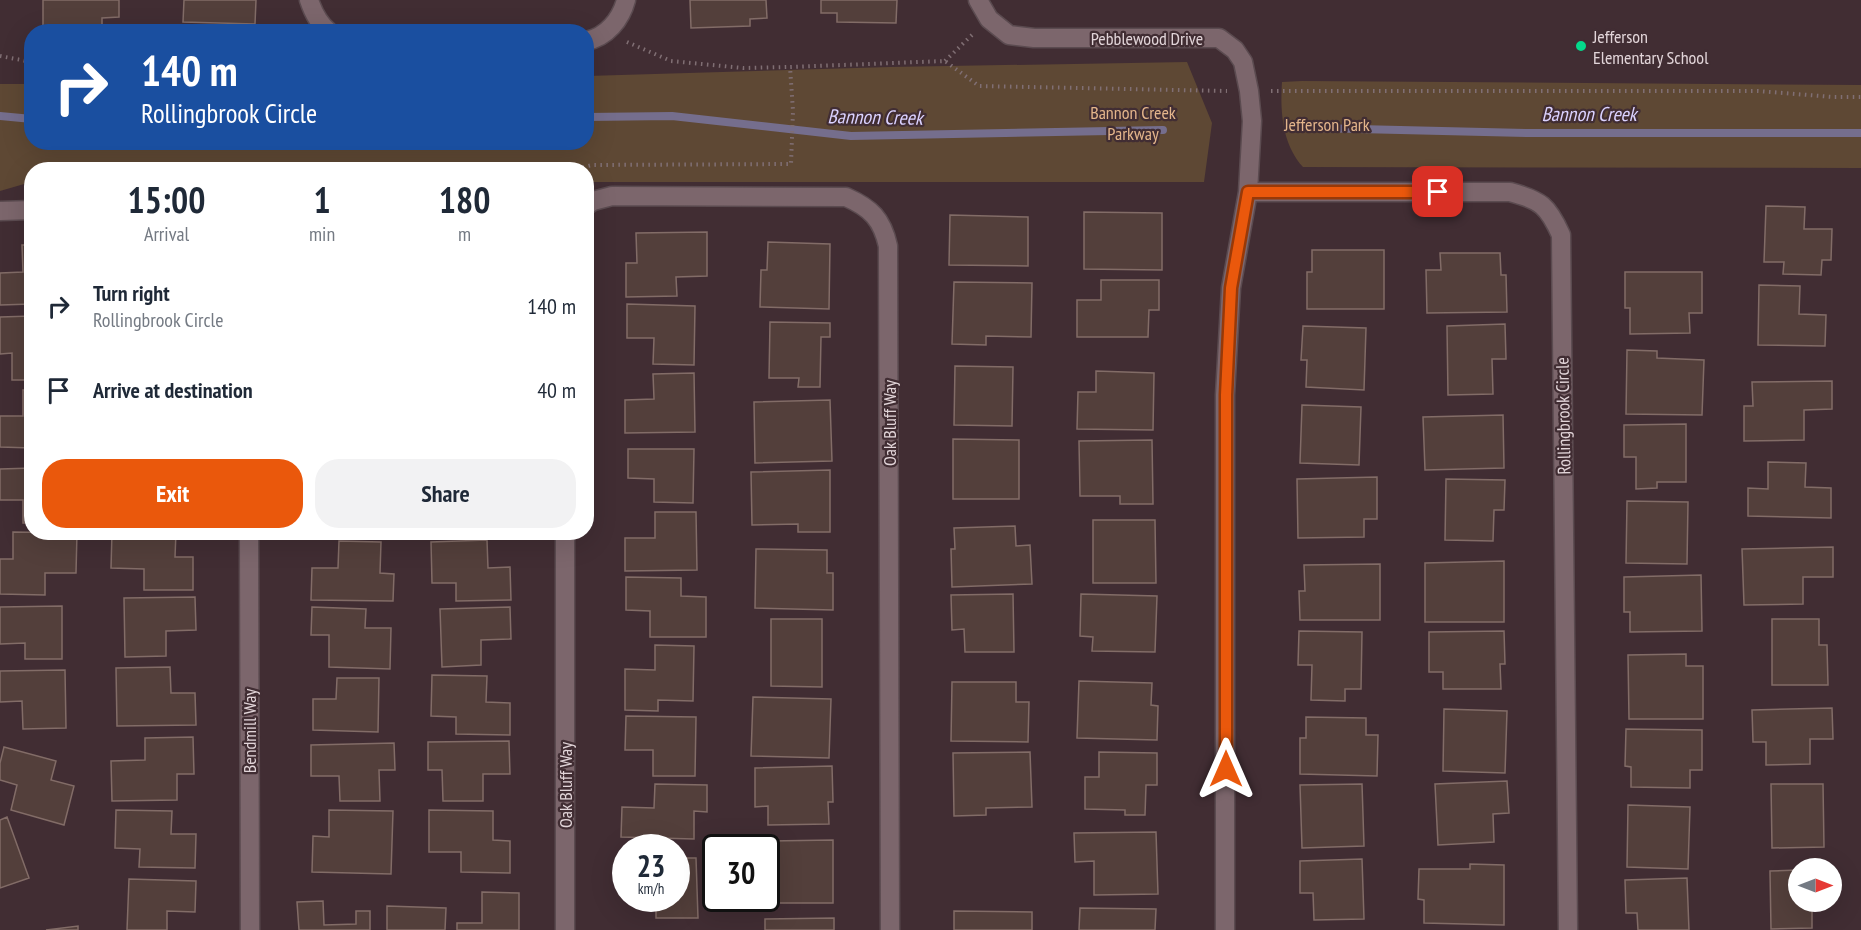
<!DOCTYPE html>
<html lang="en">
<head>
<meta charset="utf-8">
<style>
	body { margin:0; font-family:"PT Sans Narrow",sans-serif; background:#f2f2f3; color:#1f2937; height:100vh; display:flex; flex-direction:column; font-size:22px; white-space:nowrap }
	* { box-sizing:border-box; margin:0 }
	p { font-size:20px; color:#747a83 }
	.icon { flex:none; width:33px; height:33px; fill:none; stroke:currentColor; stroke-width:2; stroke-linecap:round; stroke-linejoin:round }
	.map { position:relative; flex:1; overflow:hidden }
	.sheet { position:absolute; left:24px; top:162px; width:570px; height:378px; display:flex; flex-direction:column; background:#fff; border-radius:24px; box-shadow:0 6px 24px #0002 }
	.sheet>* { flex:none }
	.top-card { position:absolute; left:24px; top:24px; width:570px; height:126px; border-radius:24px; box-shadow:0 6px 24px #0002; background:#1a4fa0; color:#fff; overflow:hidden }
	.needle { width:39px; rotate:90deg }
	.controls { position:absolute; left:1788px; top:858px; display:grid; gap:12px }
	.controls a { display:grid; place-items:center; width:54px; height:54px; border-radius:50%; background:#fff; box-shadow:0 6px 24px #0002; font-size:30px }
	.speed { position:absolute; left:612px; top:834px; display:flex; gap:12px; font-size:30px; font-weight:700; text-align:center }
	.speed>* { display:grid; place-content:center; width:78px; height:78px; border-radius:50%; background:#fff; box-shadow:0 6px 24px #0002; line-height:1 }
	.speed small { font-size:15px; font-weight:400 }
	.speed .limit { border:3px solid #111; border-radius:9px; background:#fff; color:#111 }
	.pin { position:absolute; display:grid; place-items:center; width:51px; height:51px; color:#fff; margin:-26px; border-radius:12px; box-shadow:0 3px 9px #0006 }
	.me { position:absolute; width:66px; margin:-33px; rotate:0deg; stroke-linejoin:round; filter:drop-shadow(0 0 4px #0008) }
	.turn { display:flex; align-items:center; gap:21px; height:126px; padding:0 18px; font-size:27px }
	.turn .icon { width:78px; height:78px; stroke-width:2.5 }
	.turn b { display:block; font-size:42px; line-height:51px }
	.eta { display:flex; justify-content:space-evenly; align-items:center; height:102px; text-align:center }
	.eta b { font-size:36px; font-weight:600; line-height:42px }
	.action { display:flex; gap:12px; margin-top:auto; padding:12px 18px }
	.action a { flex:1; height:69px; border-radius:24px; background:#ea580c; color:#fff; font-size:24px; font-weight:600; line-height:69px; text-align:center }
	.action a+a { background:#f2f2f3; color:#1f2937 }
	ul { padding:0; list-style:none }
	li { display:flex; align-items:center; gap:18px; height:84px; padding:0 18px }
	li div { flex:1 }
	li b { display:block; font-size:22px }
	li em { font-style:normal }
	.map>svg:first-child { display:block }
	.green { fill:#5e4834 }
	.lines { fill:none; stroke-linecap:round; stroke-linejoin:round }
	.stream { stroke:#756e8d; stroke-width:8 }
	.building { fill:#533f3b; stroke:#826c67; stroke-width:1.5 }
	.minor-casing { stroke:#5b4b50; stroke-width:21 }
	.path { stroke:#806f74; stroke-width:4; stroke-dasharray:1.5 4.5; stroke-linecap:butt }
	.minor { stroke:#7c666c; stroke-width:18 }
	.route-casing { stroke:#983908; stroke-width:15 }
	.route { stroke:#ea580c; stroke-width:10 }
	.poi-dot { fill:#04d98b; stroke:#412d33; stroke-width:2 }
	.labels { text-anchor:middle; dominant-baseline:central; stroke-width:4.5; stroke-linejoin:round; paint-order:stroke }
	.poi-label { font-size:18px; fill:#e2d5d9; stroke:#412d33; text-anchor:start }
	.street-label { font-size:18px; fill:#e2d5d9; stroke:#412d33 }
	.park-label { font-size:18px; fill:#e4b58b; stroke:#412d33 }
	.water-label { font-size:20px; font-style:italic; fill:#dbd2ff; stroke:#412d33 }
</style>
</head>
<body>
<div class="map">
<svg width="1861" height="930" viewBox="0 0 1861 930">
	<rect width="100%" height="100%" fill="#412d33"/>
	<!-- green -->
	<path class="green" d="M1187 62 1212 123 1204 182H587L586 170H32L31 182 0 191V84H31L32 142H586L587 76 890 67Z
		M1302 81 1861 85V168L1303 167C1282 144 1280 111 1282 82Z"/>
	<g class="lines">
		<!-- stream -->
		<path class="stream" d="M0 116 32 119
			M586 117 672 116 851 136 1163 130
			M1316 128 1526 133H1861"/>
	</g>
	<!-- building -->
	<path class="building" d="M43 0H119V17L102 18V26H43Z
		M184 0H256L255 24 183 22Z
		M690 0H766L767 18 750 19V26L691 28Z
		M821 0H897L896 23 837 22V13H821Z
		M1766 206 1805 207 1804 229H1832L1831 260H1822L1821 275 1783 274 1784 262H1764Z
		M1084 212 1162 213V270L1084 269Z
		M950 215 1028 217V266L949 265Z
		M707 232V276L676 277 677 296 626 297V263H637L636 233Z
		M768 242 830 244 829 309 760 307 761 270H767Z
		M22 245H32V304L0 305V273L23 272Z
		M1312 250H1384V309H1307V272H1312Z
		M1440 253H1500L1501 275H1506L1507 312 1427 313 1426 270H1441Z
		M1625 272H1702V313H1689L1690 333 1630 334V308H1625Z
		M1101 280H1159V310H1149L1148 337H1077V300H1101Z
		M954 282 1032 283 1031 337 986 336V345L952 344Z
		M1759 285 1800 286 1799 314 1826 315 1825 346 1758 345Z
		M627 304 695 306 694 365 653 364 654 338H627Z
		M32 316V380H12V353L0 354V317Z
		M770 322 830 323V337H821L820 387H798L799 378H769Z
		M1505 324 1506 359H1492L1493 394 1448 395 1447 326Z
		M1303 326 1366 328 1364 390 1306 387 1307 360H1301Z
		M1627 350 1657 351V358L1704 360 1702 415 1626 414Z
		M955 366 1013 367 1012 426 954 425Z
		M1096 371 1154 373 1153 430 1077 429 1078 392H1096Z
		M694 373 695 432 625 433V400L654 399 653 374Z
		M1832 381V409L1804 410V440L1744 441V406H1753L1752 382Z
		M23 390H32V448L0 447V416H23Z
		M830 400 832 461 755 463 754 402Z
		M1302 405 1361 407 1359 465 1300 463Z
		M1503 415 1504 468 1425 470 1423 417Z
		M1686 424V482H1657V488L1636 489V457H1624V425Z
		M953 439 1019 440V499H953Z
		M1152 440 1153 504H1120V496H1080L1079 441Z
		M628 449H694L693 503 654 502V479L628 478Z
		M1768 462 1806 463 1805 487 1831 488V518L1748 516V488L1768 489Z
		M32 468V523H23V500H0V469Z
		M830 470V532H798V524L752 525 751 472Z
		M1377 477V519H1364V537L1298 538 1297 479Z
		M1446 479 1505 480 1504 510H1494L1493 541 1445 540Z
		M1627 501 1688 502 1687 564 1626 563Z
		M655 512H696L697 570 625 571V538H655Z
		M1093 520H1155L1156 583H1093Z
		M1015 526 1016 546 1030 545 1032 584 952 587 951 549H955L954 528Z
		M13 532 77 533 76 573H45V595L0 594V559H13Z
		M112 532H176L175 557H193V590H144V569L111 568Z
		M487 540 488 568 510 567 511 600 456 601V583H432L431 542Z
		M339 541 381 542 380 573 394 574 393 601 311 600 312 568H338Z
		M1833 547V577H1803V604L1744 605 1742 549Z
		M756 549 827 550V573H833V610L755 608Z
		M1504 561V622H1425V563Z
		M1380 564V620H1300L1299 591H1305L1304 565Z
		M1701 575 1702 631 1630 632V612H1624V577Z
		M626 577 681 578V596L706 597V637H650V611L626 610Z
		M1013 594 1014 652H965L964 629 952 630 951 595Z
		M1081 594 1157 596 1155 652 1092 651 1093 637 1080 636Z
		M195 597 196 630 166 631V656L125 657 124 598Z
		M62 606V659H25V643L0 644V607Z
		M312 607 366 609 365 628H391L390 669 329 667V635H311Z
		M510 607 511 639 481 640V665L442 667 440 609Z
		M771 619H822V687L771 686Z
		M1772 619H1819V645H1827L1828 685H1772Z
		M1299 631 1362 632 1361 689H1345V701L1311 700 1312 665H1298Z
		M1504 631 1505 664H1500L1501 689H1443V672H1429V632Z
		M655 645 694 646 693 701 658 700V711L625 710V669L655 670Z
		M1686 654V666H1703V719H1629L1628 655Z
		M170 667 171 693H195L196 725 117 726 116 668Z
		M65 670 66 728 23 729 22 701 0 702V671Z
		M432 675 487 676 486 702 510 703V735L456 734V717L431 716Z
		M337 678H379L378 732 313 730V699H336Z
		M1079 681 1152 683 1151 705 1158 706 1157 740 1077 738Z
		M952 682H1016V702H1029L1028 742 951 741Z
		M753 697 831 699 829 758 751 756Z
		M1832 708 1833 739H1810V764L1766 765V742H1753L1752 710Z
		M1444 709 1507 711 1505 773 1443 771Z
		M626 716 696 717 695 776H653V750H625Z
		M1306 717 1366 718V735H1378L1377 776 1300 774V738H1306Z
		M1626 729 1702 730V770H1690V788L1631 787V767L1625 766Z
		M193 737 194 774H177V800L112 801 111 761 145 760V738Z
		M509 741 510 774H483V801H443L442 770H428V742Z
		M394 743 395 770H379L380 801H340L339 776H311V745Z
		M4 747 56 761 51 780 74 786 64 825 11 810 17 785 0 780V763Z
		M1030 752 1032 807 986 808V815L954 816 953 753Z
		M1099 752 1157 753V785H1146L1145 815H1125V810L1085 809V777H1099Z
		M832 766 833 802H828L829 824 768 825V806L755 807V768Z
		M1507 781 1509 813 1493 814 1494 842 1438 845 1435 784Z
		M655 784 707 785V812L694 811V839L621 837 622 807 654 808Z
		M1362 784 1364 846 1302 848 1300 785Z
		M1771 784H1823L1824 847 1772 848Z
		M1628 805 1690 807 1688 869 1627 867Z
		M116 810 172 811 171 834H196L195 868 139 867 140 849 115 848Z
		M329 810 393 811 391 874 312 872 313 836 329 837Z
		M429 810 493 811V840L510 841V873L461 872V852H429Z
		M7 817 29 878 0 888V820Z
		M1156 832 1158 894 1094 895V861L1075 862 1074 833Z
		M833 840V903H770V841Z
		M676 858H696L698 918H656V898H676Z
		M1362 859 1364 919 1314 920 1313 893H1300V861Z
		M1470 864 1504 865V925L1424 923V900L1418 899 1419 869H1470Z
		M1798 870V902H1812V928L1771 929 1770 871Z
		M1687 878 1689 930H1638L1637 913H1626L1625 880Z
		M129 879 196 881 195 912 167 911V930H127Z
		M482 892 519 893V930H457V923H482Z
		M323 901 324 925 356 924V911H370V930H299L297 902Z
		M387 906 446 908 445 930H387Z
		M1080 908 1156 909 1155 930H1079Z
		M954 911 1032 912V930H954Z
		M834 918V930H765V919Z
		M78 926V930H46Z"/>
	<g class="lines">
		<defs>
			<path id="minor" d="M309 0C313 12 319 24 329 32
				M978 0 989 19 1009 35 1034 38H1219L1235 50 1243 62 1249 91 1252 121 1248 192 1231 288 1225 395V930
				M586 41C607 37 621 19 626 0
				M1248 192H1510C1541 200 1548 206 1561 235L1568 930
				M586 206 593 201 612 196 846 197C871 208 882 219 888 246L890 930
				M0 211 32 210
				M249 532 250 930
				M565 532V930"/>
		</defs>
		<!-- minor casing -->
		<use href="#minor" class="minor-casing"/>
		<!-- path -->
		<path class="path" d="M627 42 671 61 743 68 790 67
			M0 56 32 62
			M945 61 973 34
			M1271 91H1758L1833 97H1861
			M571 170 592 165 791 164 793 111 790 67 945 61 979 86 1227 91"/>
		<!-- minor -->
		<use href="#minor" class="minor"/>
	</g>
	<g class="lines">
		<defs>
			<path id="route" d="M1226 769V395L1231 288 1248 192H1438"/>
		</defs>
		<!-- route casing -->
		<use href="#route" class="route-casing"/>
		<!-- route -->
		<use href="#route" class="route"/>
	</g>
	<!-- markers -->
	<circle class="poi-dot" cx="1581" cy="46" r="6"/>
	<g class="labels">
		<!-- poi labels -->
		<g class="poi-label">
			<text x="1593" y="36">Jefferson<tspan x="1593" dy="21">Elementary School</tspan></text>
		</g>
		<!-- street labels -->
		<g class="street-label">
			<text x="1147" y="38">Pebblewood Drive</text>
			<text transform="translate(1563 416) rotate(-91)">Rollingbrook Circle</text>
			<text transform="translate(889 423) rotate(-90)">Oak Bluff Way</text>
			<text transform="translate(249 731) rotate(-90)">Bendmill Way</text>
			<text transform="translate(565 785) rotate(-90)">Oak Bluff Way</text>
		</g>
		<!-- park labels -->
		<g class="park-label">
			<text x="1133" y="112">Bannon Creek<tspan x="1133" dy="21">Parkway</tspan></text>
			<text x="1327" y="124">Jefferson Park</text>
		</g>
		<!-- water labels -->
		<g class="water-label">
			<text x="1589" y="114">Bannon Creek</text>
			<text transform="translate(875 117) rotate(1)">Bannon Creek</text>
		</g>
	</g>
</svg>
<div class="controls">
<a><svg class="needle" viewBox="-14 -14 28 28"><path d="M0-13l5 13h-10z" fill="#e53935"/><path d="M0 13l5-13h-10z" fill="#747a83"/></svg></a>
</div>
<div class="speed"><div>23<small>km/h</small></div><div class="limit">30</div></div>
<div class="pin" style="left:1438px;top:192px;background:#d93025"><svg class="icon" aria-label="arrive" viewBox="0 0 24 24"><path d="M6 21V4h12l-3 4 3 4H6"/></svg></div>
<svg class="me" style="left:1226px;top:769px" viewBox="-20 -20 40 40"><path d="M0-17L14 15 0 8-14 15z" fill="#ea580c" stroke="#fff" stroke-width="4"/></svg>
<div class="top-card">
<div class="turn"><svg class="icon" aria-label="right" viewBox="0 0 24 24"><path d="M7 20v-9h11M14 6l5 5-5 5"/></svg><div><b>140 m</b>Rollingbrook Circle</div></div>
</div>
<section class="sheet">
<div class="eta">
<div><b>15:00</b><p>Arrival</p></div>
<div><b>1</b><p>min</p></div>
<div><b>180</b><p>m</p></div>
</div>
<ul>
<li><svg class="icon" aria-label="right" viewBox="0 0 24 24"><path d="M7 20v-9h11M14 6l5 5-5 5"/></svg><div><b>Turn right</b><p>Rollingbrook Circle</p></div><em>140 m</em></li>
<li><svg class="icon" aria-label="arrive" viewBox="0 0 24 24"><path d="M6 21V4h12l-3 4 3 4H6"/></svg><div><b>Arrive at destination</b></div><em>40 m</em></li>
</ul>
<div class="action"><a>Exit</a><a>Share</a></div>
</section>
</div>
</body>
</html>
